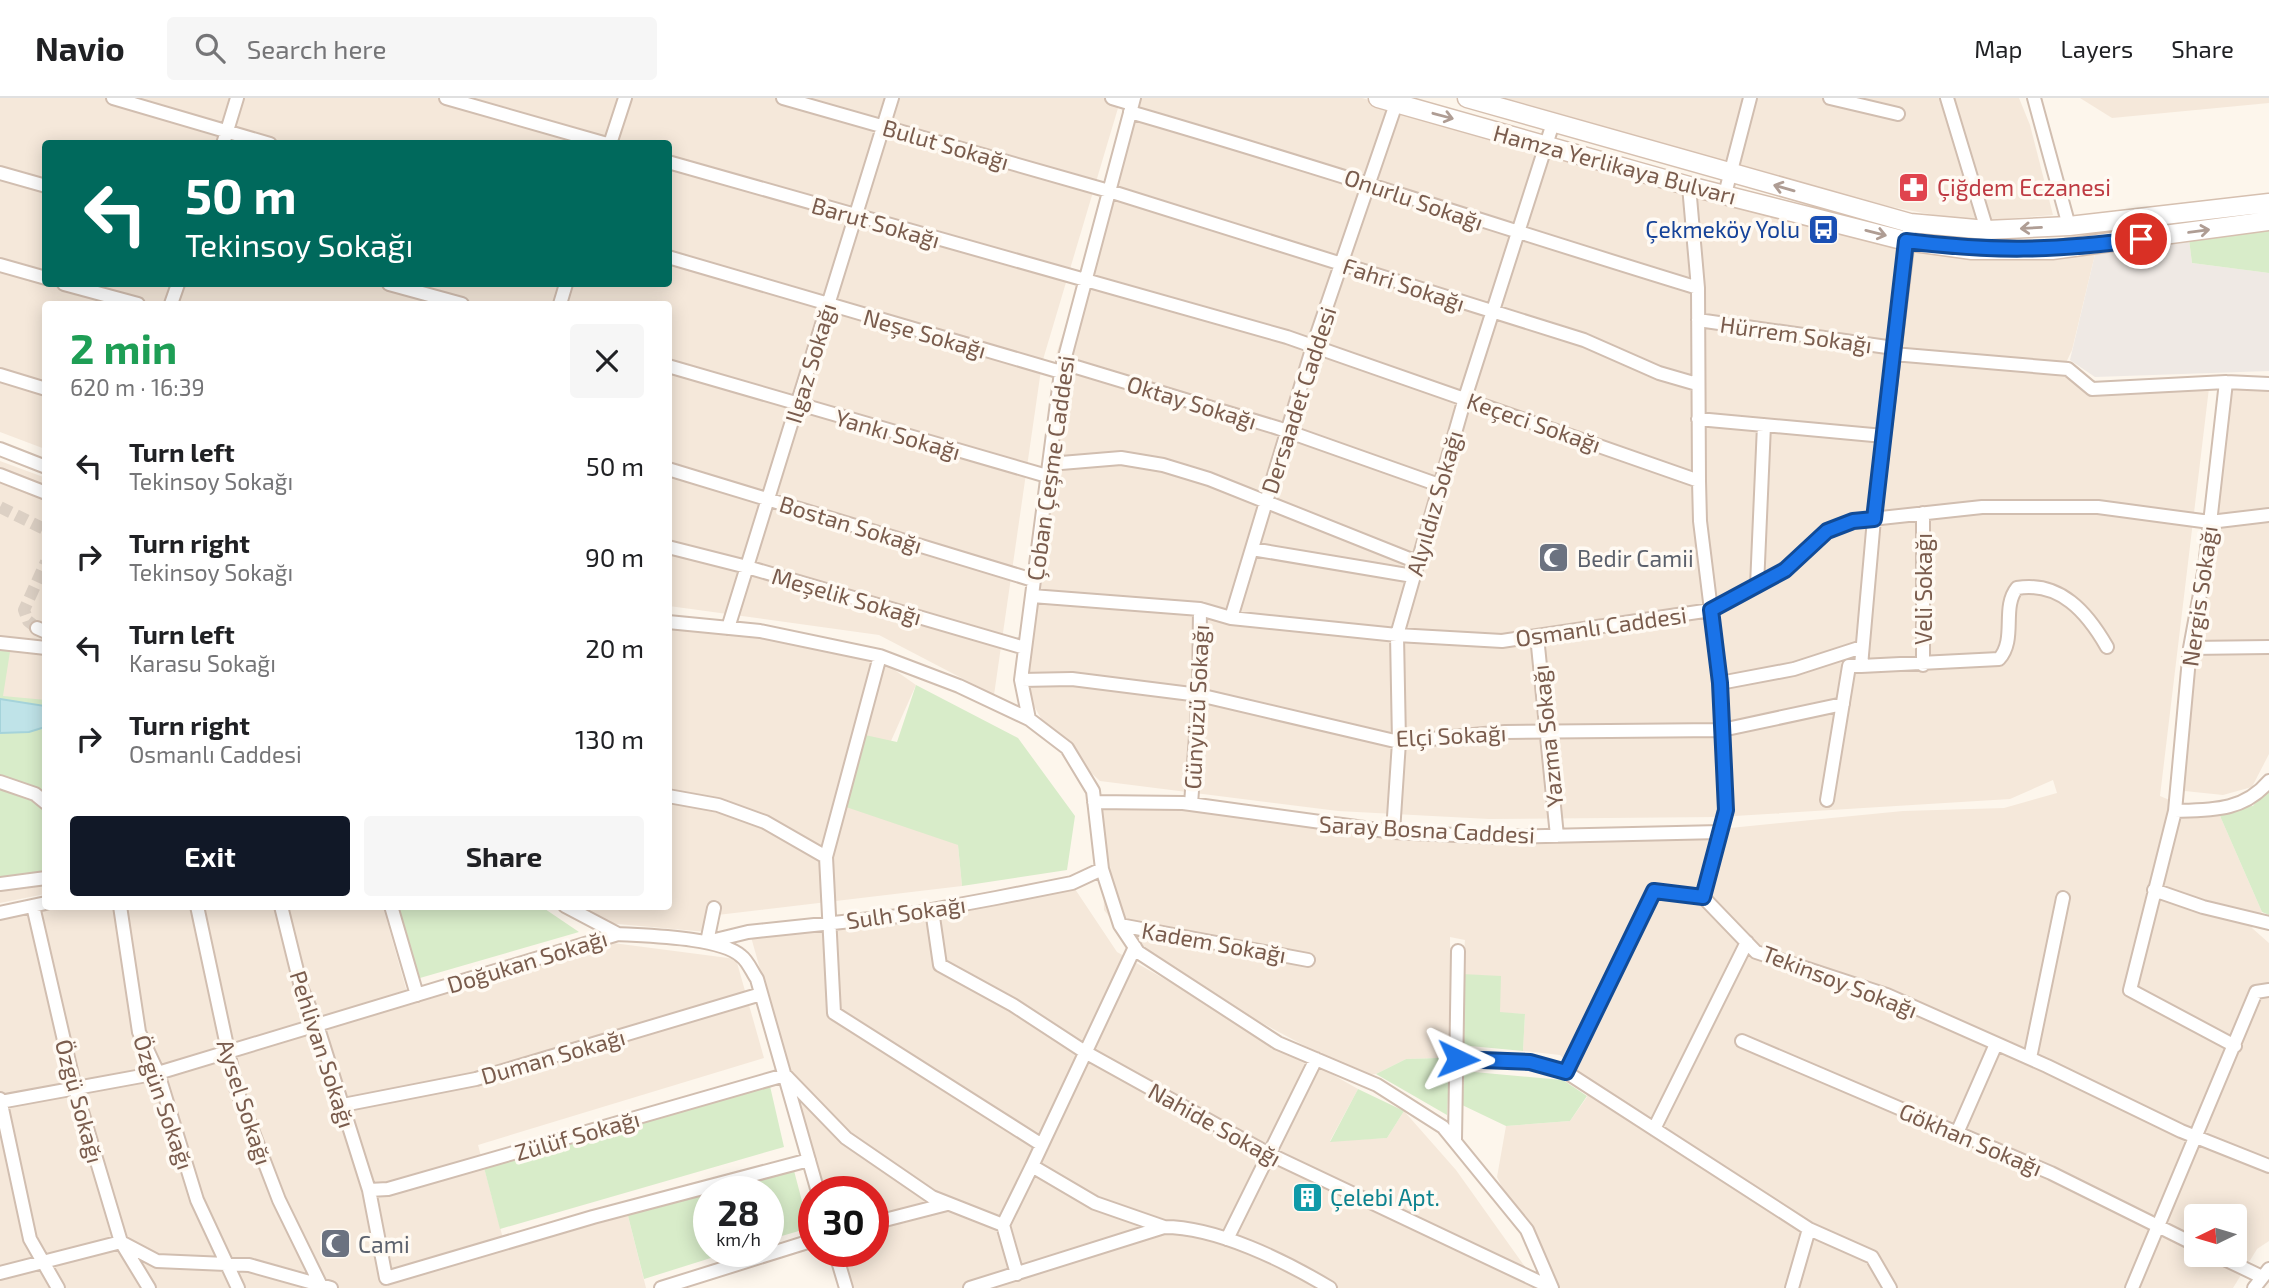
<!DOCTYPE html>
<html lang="en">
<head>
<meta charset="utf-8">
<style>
	body { margin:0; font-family:"Exo 2",sans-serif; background:#f6f6f6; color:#202124; height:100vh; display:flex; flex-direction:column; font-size:26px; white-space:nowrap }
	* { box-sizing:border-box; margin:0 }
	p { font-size:23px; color:#757577 }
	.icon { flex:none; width:38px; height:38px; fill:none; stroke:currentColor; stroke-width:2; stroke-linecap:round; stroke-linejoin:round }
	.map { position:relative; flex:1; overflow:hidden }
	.drawer { position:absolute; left:42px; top:203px; width:630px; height:609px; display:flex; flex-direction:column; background:#fff; border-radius:7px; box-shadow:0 4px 18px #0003 }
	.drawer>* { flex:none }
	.guide { position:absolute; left:42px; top:42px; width:630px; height:147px; border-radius:7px; box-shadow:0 4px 18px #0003; background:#00695c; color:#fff; overflow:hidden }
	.needle { width:46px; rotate:265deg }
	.buttons { position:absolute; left:2184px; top:1106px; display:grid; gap:14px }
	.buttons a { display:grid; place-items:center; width:63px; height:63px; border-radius:7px; background:#fff; box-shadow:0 4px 18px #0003; font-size:35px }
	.speed { position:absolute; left:693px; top:1078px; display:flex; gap:14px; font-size:35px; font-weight:700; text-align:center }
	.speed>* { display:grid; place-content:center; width:91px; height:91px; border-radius:50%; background:#fff; box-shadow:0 4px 18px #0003; line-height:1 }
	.speed small { font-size:18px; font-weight:400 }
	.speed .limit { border:10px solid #d22; background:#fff; color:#111 }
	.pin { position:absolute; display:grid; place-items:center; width:60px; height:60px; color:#fff; margin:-30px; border:4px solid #fff; border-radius:50%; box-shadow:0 2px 7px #0007 }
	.me { position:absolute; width:77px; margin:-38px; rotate:92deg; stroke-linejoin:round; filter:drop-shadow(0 0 5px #0008) }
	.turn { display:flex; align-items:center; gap:24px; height:147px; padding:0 28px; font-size:32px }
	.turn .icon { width:91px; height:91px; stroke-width:2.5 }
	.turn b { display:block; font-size:49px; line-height:60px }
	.round { display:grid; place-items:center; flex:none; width:74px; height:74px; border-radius:7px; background:#f6f6f6 }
	.head { display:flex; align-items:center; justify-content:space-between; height:119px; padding:0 28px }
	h1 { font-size:42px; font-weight:700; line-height:52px; color:#1e9e55 }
	.cta { display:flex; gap:14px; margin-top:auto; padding:14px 28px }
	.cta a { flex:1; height:80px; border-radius:7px; background:#111827; color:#fff; font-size:28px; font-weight:700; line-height:80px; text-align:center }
	.cta a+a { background:#f6f6f6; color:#202124 }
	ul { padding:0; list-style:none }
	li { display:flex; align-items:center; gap:21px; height:91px; padding:0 28px }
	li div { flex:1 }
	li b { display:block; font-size:26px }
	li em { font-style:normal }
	header { display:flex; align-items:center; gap:42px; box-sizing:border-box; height:98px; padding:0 35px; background:#fff; border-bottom:2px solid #e0e0e0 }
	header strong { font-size:33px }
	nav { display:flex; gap:38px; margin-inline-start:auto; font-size:24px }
	.search { width:490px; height:63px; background:#f6f6f6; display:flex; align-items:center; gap:18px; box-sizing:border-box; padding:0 24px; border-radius:7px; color:#757577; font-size:26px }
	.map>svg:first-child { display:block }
	.residential { fill:#f5e8da; fill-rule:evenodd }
	.industrial { fill:#efe9e4 }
	.green { fill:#d8ecc9 }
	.water { fill:#bfe3e8; stroke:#a5d3da; stroke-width:2 }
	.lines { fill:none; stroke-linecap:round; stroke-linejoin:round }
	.street-tunnel { stroke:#dcd0c4; stroke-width:12; stroke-dasharray:12 6; stroke-linecap:butt }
	.street-casing { stroke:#d1beb0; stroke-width:16 }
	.secondary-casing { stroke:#d6c0b0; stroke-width:21 }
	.street { stroke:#fff; stroke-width:12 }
	.secondary { stroke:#fff; stroke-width:18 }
	.oneway { stroke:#af9d94 }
	.route-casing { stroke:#114b97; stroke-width:18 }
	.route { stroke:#1a73e8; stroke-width:12 }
	.labels { text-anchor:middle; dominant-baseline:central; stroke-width:7; stroke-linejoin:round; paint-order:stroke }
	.street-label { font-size:23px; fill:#7a5c4d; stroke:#fffaf3 }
	.health-label { font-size:23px; fill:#be3a42; stroke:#fffaf3; text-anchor:start }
	.transit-label { font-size:23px; fill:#164399; stroke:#fffaf3; text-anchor:end }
	.worship-label { font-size:23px; fill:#5b616d; stroke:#fffaf3; text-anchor:start }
	.culture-label { font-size:23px; fill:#0d838f; stroke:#fffaf3; text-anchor:start }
</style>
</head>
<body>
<header>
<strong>Navio</strong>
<div class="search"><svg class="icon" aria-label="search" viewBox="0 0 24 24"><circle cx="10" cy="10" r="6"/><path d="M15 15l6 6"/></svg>Search here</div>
<nav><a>Map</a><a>Layers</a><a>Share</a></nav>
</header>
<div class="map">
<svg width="2269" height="1190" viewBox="0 0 2269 1190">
	<rect width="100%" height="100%" fill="#fdf6ec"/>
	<!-- residential -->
	<path class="residential" d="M0 0H1121L1042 265 994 597 879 537 669 508 668 206H46L45 351 0 334ZM46 46H668V186H46Z
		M1139 0H1362L1888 144 2097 148 2072 252 2064 269 2083 286 2209 290 2160 698 2179 706 2217 711 2262 814 2252 830 2269 845V1143L2257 1151 2233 1190H1552L1497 1079 1506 1028 1570 1023 1587 999 1589 987 1560 957 1523 953 1525 916 1500 915 1462 876 1465 842 1450 839 1451 942 1438 960 1406 961 1376 976 1361 978 1141 860 1104 812 1101 704 1429 736 1591 735 1730 730 1903 713 2004 710 2057 695 2053 682 2010 701 1718 719 1489 721 1338 713 1100 683 1051 638 1021 585 1020 536 1056 257ZM2196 1118H2235V1157H2196Z
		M1506 0H2019L2030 27 2053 117 1970 124 1861 103Z
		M2080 0H2269V5L2112 20Z
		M2269 287V656L2252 689 2223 697 2175 692 2219 288Z
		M0 363 46 380 45 796 0 805Z
		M669 529 869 554 916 587 891 643 958 747 962 788 709 818 707 834 595 824 574 809 668 808Z
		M1073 788 1117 854 1358 991 1330 1043 1387 1040 1404 1013 1456 1072 1540 1190H849L839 1153H873V1094H823L751 839Z
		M46 808 383 809 410 905 613 845 736 861 764 960 478 1047 505 1148 626 1110 646 1190H0V817Z"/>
	<!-- industrial -->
	<path class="industrial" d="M2189 141 2192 165 2269 175V273L2095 279 2070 262 2097 148Z"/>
	<!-- green -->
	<path class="green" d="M2269 132V175L2192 165 2189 141Z
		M0 539 12 541 3 598 46 602 45 773 0 781Z
		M916 587 1018 640 1075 718 1067 772 962 788 958 747 846 709 865 637 897 644Z
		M2269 684V817L2262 814 2217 711 2253 708Z
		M393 809H542L579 834 413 882Z
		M1462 876 1501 878 1500 914 1525 916 1523 953 1460 947Z
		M1451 942 1447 1017 1376 976 1406 961 1438 960Z
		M1463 973 1563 982 1587 998 1570 1023 1506 1028 1460 1006Z
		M767 975 784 1049 500 1131 482 1062Z
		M1358 991 1404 1013 1387 1040 1330 1044Z
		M792 1065 809 1130 768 1142V1094H709V1153H733L644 1181 626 1110Z"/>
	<!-- water -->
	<path class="water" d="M0 601 45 608V629L29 634 0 635Z"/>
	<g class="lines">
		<!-- street-tunnel -->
		<path class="street-tunnel" d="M0 409 46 432
			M37 530 28 523 24 512 46 464"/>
		<defs>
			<path id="street" d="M113 0 270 46
				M446 0 607 46
				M783 0 1109 93 1584 242 1659 275 1697 286
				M1112 0 1132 6
				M1830 0 1898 16
				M1947 0 1987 132
				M2034 0 2069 128
				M1130 14C1321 69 1508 132 1698 190
				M223 46 237 0
				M610 46 625 0
				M668 64 1287 239 1699 383 1698 190 1689 88
				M0 75 46 88
				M1725 96 1750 0
				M668 159 1061 274
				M0 167 46 180
				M64 186 138 206
				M389 186 462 206
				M171 206 178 186
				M560 206 566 186
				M1698 222 1894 250
				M1893 256 2068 271 2092 291 2226 284 2269 286
				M1063 265 1278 330 1439 387
				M668 268 1047 378
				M0 277 46 291
				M2226 284 2205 469 2190 550 2175 713 2130 892 2235 948
				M1698 321 1884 338
				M0 351 46 369
				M1049 366 1121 360 1163 367 1209 381 1417 464
				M668 371 1033 482
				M0 377 46 395
				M1699 383 1700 423 1720 585 1726 712 1703 799
				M668 449 747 469 1025 550
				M1252 451 1413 478
				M1757 488 1764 327
				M1032 498 1200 511 1231 520 1397 537 1502 543 1711 512 1785 472 1827 433 1853 423 1982 409H2098L2210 424 2269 417
				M1231 520 1313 248 1398 0
				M668 524 760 533 880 558 959 588 1029 621 1067 650 1093 693 1102 771 1120 827 1138 854 1278 945 1377 987 1443 1029 1527 1132 1552 1190
				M37 530 46 534
				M728 530 892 0
				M1537 538 1557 738
				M0 545 46 550
				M2190 550 2269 549
				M880 558 826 759 834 915 1042 1047
				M1923 567V415
				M1861 568 1999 561C2017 541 2001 510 2017 490 2060 483 2087 514 2107 549
				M1021 582 1072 581 1199 597 1399 644 1505 634 1722 632 1843 606
				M1720 585 1794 571 1862 549
				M1029 621 1021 582 1061 274 1134 0
				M0 684 35 696 46 705
				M668 698 718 707 765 724 826 759
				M1827 702 1849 568H1861L1874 421 1910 125
				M1094 704 1183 705 1393 734 1498 739 1720 734
				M1191 706 1199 597 1200 511
				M2175 713C2212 712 2244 713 2269 683
				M1393 734 1399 644 1397 537 1465 300 1553 25
				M0 786 46 780
				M2154 792 2203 809 2269 825
				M33 808 75 990 121 1144 149 1190
				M120 808 139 934 158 975 197 1102 238 1190
				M197 808 236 990 279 1102 322 1190
				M281 808 301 889 317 927 369 1092 386 1180 593 1119 809 1062
				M391 808 417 897
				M565 808 618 836
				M932 812 940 867 1013 907 1085 954 1269 1056 1552 1190
				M0 815 46 805
				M1120 827 1308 862
				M707 844 748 834 899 818 996 800 1072 785 1102 771
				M707 844 714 810
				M1135 849 1032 1068 1095 1105 1164 1129
				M1742 943 2051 1075 2196 1147
				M2030 960 2063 800
				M1458 961 1529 964 1566 974 1809 1131 1872 1159 1890 1190
				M1566 974 1654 793 1703 799 1756 854 1887 897 2047 968 2181 1033 2269 1068
				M0 1001 30 1141 58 1190
				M0 1004 158 975 618 836C647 838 720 839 741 858 748 863 752 874 757 881L818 1094
				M343 1007 476 981 761 896
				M1654 1031 1747 844
				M1957 1035 1996 946
				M1455 1042 1458 853
				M369 1092 388 1091 785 977 846 1040 932 1099 1003 1127
				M873 1125 947 1106
				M1227 1141 1316 961
				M835 1153 846 1190
				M2216 1157 2262 1179
				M0 1175 121 1144 157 1163 249 1167 331 1190
				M1017 1176 1003 1127 1032 1068
				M661 1190 814 1142
				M970 1190 1164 1129C1217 1129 1285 1163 1330 1190
				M1792 1190 1809 1131
				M2132 1190 2256 894 2269 892
				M2254 1190 2269 1171"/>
			<path id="secondary" d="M1378 0 1689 88 1906 143 1972 152H2052L2269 123
				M1467 0 1910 125 1987 132 2069 128 2269 105"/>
		</defs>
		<!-- street casing -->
		<use href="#street" class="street-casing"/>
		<!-- secondary casing -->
		<use href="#secondary" class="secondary-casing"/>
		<!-- street -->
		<use href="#street" class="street"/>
		<!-- secondary -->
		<use href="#secondary" class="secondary"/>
	</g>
	<!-- one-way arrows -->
	<defs><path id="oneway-shaft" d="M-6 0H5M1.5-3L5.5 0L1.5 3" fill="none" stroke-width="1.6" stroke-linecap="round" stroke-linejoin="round" transform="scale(1.75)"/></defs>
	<g class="oneway">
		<use href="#oneway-shaft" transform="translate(1443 18) rotate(15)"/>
		<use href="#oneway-shaft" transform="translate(1784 90) rotate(-164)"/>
		<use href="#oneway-shaft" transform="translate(2031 130) rotate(177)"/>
		<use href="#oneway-shaft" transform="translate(2199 133) rotate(-8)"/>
		<use href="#oneway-shaft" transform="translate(1876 135) rotate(14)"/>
	</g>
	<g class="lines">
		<defs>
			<path id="route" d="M1458 961 1530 964 1566 974 1654 793 1703 799 1726 712 1720 585 1711 512 1785 472 1827 433 1853 423 1874 421 1906 143C1993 154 2054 153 2141 141"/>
		</defs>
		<!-- route casing -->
		<use href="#route" class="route-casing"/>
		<!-- route -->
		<use href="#route" class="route"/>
	</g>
	<!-- icons -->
	<defs>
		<symbol id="pharmacy-square" viewBox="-11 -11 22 22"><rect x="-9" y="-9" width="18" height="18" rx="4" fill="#e0444e" stroke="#fffaf3"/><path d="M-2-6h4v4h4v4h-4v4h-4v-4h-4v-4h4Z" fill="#fff"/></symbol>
		<symbol id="bus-square" viewBox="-11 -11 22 22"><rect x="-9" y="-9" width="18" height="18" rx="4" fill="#1a4fb4" stroke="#fffaf3"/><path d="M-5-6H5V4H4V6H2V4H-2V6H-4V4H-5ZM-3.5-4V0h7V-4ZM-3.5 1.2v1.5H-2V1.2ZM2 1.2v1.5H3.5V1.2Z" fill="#fff"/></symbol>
		<symbol id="mosque-square" viewBox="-11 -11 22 22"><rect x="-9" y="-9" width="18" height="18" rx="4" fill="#6b7280" stroke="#fffaf3"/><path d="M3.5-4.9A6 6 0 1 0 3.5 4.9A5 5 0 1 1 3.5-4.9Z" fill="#fff"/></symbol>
		<symbol id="building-square" viewBox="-11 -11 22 22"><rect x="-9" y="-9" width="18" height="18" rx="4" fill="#0f9aa8" stroke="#fffaf3"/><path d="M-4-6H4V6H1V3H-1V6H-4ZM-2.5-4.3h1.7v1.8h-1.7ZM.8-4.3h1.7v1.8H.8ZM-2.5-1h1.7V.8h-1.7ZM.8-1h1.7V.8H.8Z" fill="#fff"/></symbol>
	</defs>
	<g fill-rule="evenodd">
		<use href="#pharmacy-square" x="1896" y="72" width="35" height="35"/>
		<use href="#bus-square" x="1806" y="114" width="35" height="35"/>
		<use href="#mosque-square" x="1536" y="442" width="35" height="35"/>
		<use href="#building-square" x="1290" y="1082" width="35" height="35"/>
		<use href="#mosque-square" x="318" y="1128" width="35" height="35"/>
	</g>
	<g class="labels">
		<!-- street labels -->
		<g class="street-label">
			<text transform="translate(946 46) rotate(16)">Bulut Sokağı</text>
			<text transform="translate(1615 66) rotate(15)">Hamza Yerlikaya Bulvarı</text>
			<text transform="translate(1414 101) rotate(19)">Onurlu Sokağı</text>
			<text transform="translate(876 124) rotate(16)">Barut Sokağı</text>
			<text transform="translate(1404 186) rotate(18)">Fahri Sokağı</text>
			<text transform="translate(925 235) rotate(16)">Neşe Sokağı</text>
			<text transform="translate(1796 236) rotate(8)">Hürrem Sokağı</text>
			<text transform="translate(810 265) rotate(-73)">Ilgaz Sokağı</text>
			<text transform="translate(1298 302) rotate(-72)">Dersaadet Caddesi</text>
			<text transform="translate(1192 304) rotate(17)">Oktay Sokağı</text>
			<text transform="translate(1534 324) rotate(19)">Keçeci Sokağı</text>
			<text transform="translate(898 336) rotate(16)">Yankı Sokağı</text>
			<text transform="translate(1050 370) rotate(-82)">Çoban Çeşme Caddesi</text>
			<text transform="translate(1434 405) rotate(-74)">Alyıldız Sokağı</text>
			<text transform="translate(851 426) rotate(17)">Bostan Sokağı</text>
			<text transform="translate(1923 491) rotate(-90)">Veli Sokağı</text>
			<text transform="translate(847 498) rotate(16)">Meşelik Sokağı</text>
			<text transform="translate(2199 498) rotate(-82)">Nergis Sokağı</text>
			<text transform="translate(1601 528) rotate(-8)">Osmanlı Caddesi</text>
			<text transform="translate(1196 609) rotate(-87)">Günyüzü Sokağı</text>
			<text transform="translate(1451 637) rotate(-3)">Elçi Sokağı</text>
			<text transform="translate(1547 638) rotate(-96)">Yazma Sokağı</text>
			<text transform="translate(1427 731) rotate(3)">Saray Bosna Caddesi</text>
			<text transform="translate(906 814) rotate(-8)">Sulh Sokağı</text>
			<text transform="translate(1214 844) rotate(10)">Kadem Sokağı</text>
			<text transform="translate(527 863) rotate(-17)">Doğukan Sokağı</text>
			<text transform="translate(1840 883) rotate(21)">Tekinsoy Sokağı</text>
			<text transform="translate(323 951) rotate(72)">Pehlivan Sokağı</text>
			<text transform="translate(553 958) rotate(-16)">Duman Sokağı</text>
			<text transform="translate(80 1003) rotate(75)">Özgü Sokağı</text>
			<text transform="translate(164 1004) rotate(71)">Özgün Sokağı</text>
			<text transform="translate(245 1004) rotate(72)">Aysel Sokağı</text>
			<text transform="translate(1215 1026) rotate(29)">Nahide Sokağı</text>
			<text transform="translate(577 1037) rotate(-16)">Zülüf Sokağı</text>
			<text transform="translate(1971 1041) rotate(23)">Gökhan Sokağı</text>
		</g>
		<!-- health labels -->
		<g class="health-label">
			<text x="1937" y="89">Çiğdem Eczanesi</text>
		</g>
		<!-- transit labels -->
		<g class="transit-label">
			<text x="1800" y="131">Çekmeköy Yolu</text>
		</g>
		<!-- worship labels -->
		<g class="worship-label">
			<text x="1577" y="460">Bedir Camii</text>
			<text x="358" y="1146">Cami</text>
		</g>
		<!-- culture labels -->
		<g class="culture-label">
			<text x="1330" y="1099">Çelebi Apt.</text>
		</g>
	</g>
</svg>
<div class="buttons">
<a><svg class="needle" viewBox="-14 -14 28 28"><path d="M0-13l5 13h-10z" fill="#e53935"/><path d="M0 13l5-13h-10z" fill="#757577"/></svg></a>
</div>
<div class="speed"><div>28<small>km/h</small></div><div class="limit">30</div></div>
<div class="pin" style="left:2141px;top:141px;background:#d93025"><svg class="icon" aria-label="arrive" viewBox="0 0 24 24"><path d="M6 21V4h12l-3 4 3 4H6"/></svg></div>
<svg class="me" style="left:1458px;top:961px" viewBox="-20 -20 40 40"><path d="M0-17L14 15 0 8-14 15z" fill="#1a73e8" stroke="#fff" stroke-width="4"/></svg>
<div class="guide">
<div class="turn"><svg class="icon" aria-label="left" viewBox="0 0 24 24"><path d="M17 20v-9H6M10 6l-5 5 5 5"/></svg><div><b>50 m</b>Tekinsoy Sokağı</div></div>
</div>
<section class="drawer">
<div class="head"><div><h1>2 min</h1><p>620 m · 16:39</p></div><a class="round"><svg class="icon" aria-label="close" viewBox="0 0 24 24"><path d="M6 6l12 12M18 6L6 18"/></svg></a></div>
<ul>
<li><svg class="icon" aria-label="left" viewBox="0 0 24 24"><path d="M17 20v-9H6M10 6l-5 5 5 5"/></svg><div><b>Turn left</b><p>Tekinsoy Sokağı</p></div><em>50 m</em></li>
<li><svg class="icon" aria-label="right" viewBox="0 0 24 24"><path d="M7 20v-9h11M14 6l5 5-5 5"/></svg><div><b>Turn right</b><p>Tekinsoy Sokağı</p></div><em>90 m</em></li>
<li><svg class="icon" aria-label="left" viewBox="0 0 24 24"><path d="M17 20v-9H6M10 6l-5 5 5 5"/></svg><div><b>Turn left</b><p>Karasu Sokağı</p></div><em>20 m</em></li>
<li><svg class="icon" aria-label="right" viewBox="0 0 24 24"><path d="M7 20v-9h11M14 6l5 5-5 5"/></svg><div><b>Turn right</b><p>Osmanlı Caddesi</p></div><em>130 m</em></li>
</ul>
<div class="cta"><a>Exit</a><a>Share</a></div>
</section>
</div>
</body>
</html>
